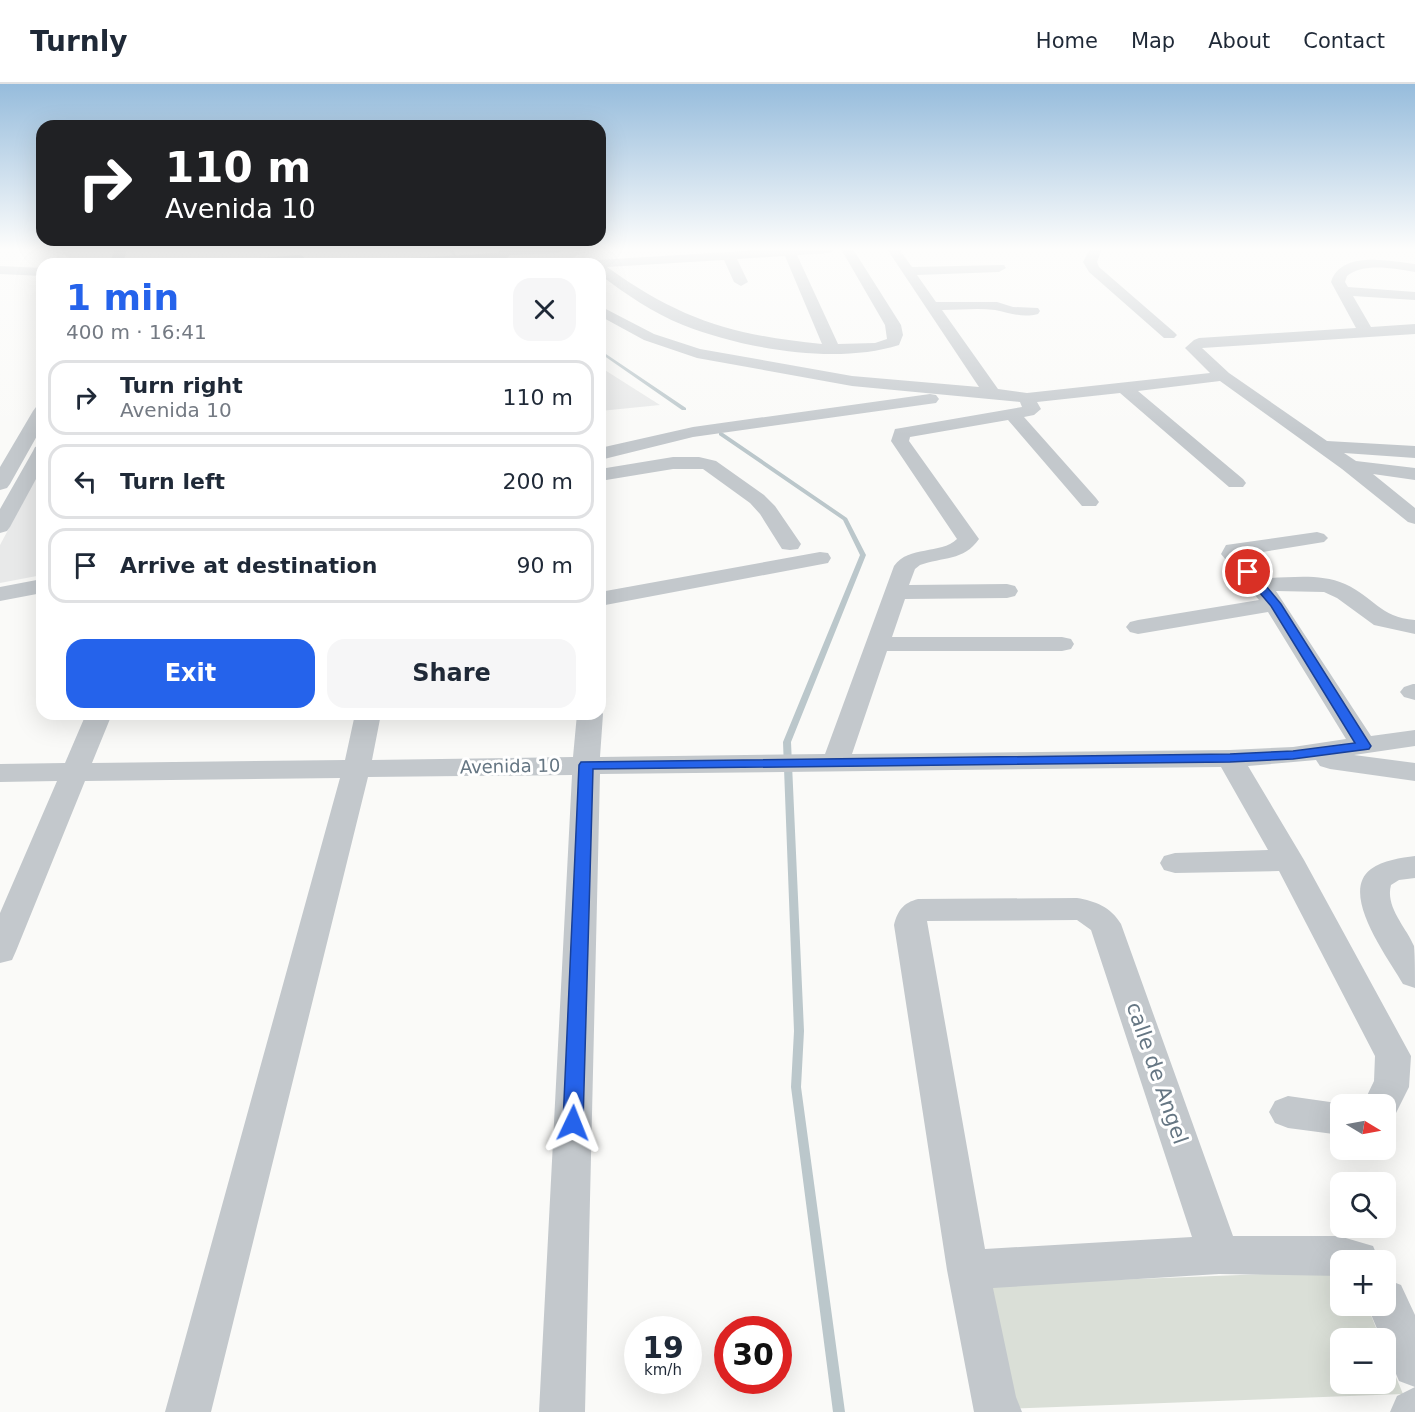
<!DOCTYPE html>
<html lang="en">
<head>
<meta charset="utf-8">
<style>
	body { margin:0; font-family:"DejaVu Sans",sans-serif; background:#f6f6f7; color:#1f2937; height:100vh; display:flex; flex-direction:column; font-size:22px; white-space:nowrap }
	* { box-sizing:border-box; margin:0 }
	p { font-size:20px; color:#747a83 }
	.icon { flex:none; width:33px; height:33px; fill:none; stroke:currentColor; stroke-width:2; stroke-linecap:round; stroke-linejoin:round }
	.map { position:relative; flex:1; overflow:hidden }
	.sheet { position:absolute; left:36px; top:174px; width:570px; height:462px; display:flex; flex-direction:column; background:#fff; border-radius:18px; box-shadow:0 6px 24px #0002 }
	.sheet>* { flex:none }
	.hud { position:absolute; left:36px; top:36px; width:570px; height:126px; border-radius:18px; box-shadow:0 6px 24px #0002; background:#202124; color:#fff; overflow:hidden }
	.needle { width:39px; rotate:100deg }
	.controls { position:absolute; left:1330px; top:1010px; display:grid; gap:12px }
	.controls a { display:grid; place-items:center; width:66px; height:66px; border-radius:12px; background:#fff; box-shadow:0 6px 24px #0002; font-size:30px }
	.speed { position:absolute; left:624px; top:1232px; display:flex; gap:12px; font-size:30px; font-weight:700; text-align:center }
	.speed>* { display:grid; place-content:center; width:78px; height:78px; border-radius:50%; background:#fff; box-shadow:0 6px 24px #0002; line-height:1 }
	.speed small { font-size:15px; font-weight:400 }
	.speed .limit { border:9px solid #d22; background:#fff; color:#111 }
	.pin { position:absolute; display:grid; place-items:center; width:51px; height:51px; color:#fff; margin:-26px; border:3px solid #fff; border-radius:50%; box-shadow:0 2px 6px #0007 }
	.me { position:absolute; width:66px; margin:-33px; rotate:2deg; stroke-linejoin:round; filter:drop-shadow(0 0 4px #0008) }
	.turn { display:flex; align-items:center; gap:21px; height:126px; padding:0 30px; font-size:27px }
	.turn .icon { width:78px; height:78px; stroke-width:2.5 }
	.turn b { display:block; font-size:42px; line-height:51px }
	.round { display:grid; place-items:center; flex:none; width:63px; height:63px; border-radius:18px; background:#f6f6f7 }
	.summary { display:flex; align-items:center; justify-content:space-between; height:102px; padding:0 30px }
	h1 { font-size:36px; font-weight:800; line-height:45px; color:#2563eb }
	.cta { display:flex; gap:12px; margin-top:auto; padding:12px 30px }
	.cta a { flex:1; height:69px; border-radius:18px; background:#2563eb; color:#fff; font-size:24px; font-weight:800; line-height:69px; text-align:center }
	.cta a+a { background:#f6f6f7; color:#1f2937 }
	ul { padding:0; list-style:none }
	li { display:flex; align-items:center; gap:18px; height:75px; margin:0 12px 9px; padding:0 18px; border:3px solid #e0e1e3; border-radius:18px }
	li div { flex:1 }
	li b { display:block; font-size:22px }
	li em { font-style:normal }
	header { display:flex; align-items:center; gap:36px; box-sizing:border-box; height:84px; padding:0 30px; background:#fff; border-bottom:2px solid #e0e1e3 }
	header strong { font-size:28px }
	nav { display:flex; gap:33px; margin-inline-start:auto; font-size:21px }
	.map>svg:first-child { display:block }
	.built { fill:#e8e9e9 }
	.green { fill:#dadfd7 }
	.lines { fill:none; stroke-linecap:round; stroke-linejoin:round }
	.stream { fill:#bbc7cb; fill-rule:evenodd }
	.minor { fill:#c3c8cc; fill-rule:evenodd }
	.route { fill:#2563eb; stroke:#184099; stroke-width:1.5 }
	.labels { text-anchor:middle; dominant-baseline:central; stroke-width:6; stroke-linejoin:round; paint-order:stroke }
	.street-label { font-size:18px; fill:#657683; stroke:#fff }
	.near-street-label { font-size:21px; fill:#657683; stroke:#fff }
</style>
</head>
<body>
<header>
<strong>Turnly</strong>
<nav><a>Home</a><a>Map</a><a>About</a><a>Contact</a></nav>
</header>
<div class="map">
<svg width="1415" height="1328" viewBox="0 0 1415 1328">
	<rect width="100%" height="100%" fill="#fafaf8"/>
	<!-- built -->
	<path class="built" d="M600 283 660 321 600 327Z
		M42 383V491L0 499V461Z"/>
	<!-- green -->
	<path class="green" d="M1341 1187V1221H1367L1380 1254H1341V1299H1386V1269L1403 1310 1005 1325 982 1201Z"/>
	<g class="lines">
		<!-- stream -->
		<path class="stream" d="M448 165H452L457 173H455Z
			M600 266 686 324V326H682L600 269Z
			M719 349H723L847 434 866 471 791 658 804 947 801 1003 845 1328H833L791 1003 794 947 783 658 860 471 843 436 719 351Z"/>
		<!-- minor -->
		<path class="minor" d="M115 165H127L123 180H109Z
			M501 165H565L559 169 510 171 507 174 445 180H365L372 176 482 170 498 168Z
			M775 165H836L830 169 797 171 838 260 875 259 887 255 885 241 841 165H853L901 241 903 251 899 261C836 281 744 265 683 241 653 229 626 210 600 191V180H591L598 176ZM785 172 822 260C732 251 681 236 607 183L724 176 734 198 741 202 748 198 737 175Z
			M887 165H899L912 183 1004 181 1006 184 999 188 917 191 936 218H997L1013 223 1038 224 1040 227 1038 230C1022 234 1010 229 995 226 978 224 959 226 942 226L998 305 1027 309 1210 289 1185 264 1194 256 1199 254 1356 244 1331 198C1341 166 1390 177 1415 180V188C1395 185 1364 178 1347 192L1345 198 1348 203 1415 208V216L1353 212 1371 243 1415 240V250L1202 264 1229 289 1327 357 1415 362V374L1344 369 1356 377 1415 384V396L1373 390 1415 424V440L1408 438 1342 385 1220 297 1138 307 1243 395 1246 399 1243 403H1229L1120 309 1037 318 1041 325 1034 331 1024 333 1096 414 1099 418 1096 422H1082L1008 336 910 353 909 357 979 455C964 477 942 473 920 481L915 485 909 501 1007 500 1015 502 1018 507 1015 512 1007 514 905 515 892 553H1062L1071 555 1074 560 1071 565 1062 567H887L852 670 1230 666 1293 663 1346 655 1268 528 1138 550 1130 548 1126 543 1130 538 1138 536 1259 516 1221 470 1226 461 1317 448 1324 450 1328 454 1324 458 1244 471 1265 494C1291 494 1319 489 1345 500 1374 513 1379 533 1415 536V550L1374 541 1337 514 1324 508 1276 507 1371 652 1415 646V662L1354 671 1415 679V697L1330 685 1320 682 1316 676 1248 682 1304 776 1411 972 1409 1003 1395 1031 1386 1034V1020H1363L1374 997 1375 972 1279 787 1175 789 1164 786 1160 779 1164 772 1175 769 1268 766 1221 683 600 690 585 1328H539L572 691 368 693 211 1328H165L340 694 85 697 16 867 12 876 0 879V829L57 697 0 698V680L65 679 86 630H112L92 679 345 676 355 630H381L372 676 573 673 577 630H600V626L603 630 600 673 825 670 894 482C909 461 940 471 957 455L891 357 895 345 901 344 1022 323 1020 318 852 302 697 274 644 256 600 232V222L654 250 700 265 852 292 979 303Z
			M1090 165H1102L1097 178 1099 183 1174 248 1177 251 1174 254H1164L1089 188 1083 178Z
			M298 171 303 172 305 175 303 178 224 180 231 176Z
			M0 182 42 184V192L0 190Z
			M930 310 936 311 939 315 936 319 693 353 600 376V364L693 343Z
			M42 322V343L10 400 7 404 0 406V383L33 327 36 323Z
			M42 361V384L10 443 7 447 0 449V425L33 367 35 363Z
			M673 373H699L716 377 764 411 775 422 801 460 798 465 790 466 782 465 760 430 750 419 703 385H673L600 397V385Z
			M820 468 828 469 831 474 828 479 600 522V508Z
			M42 495V509L0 517V503Z
			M1413 600H1415V616L1404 613 1400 608 1404 603Z
			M1415 772V794L1399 796 1391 801C1385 823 1406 843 1414 862 1415 872 1415 892 1415 904L1403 900C1389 875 1338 809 1371 785 1383 776 1401 774 1415 772Z
			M1077 814C1095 817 1111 823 1121 840L1233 1152H1339L1373 1162 1379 1176H1341V1192L1219 1190 993 1204 1016 1313 1022 1328H974L947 1186 894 841C898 826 903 819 918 815ZM927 837 1077 836 1091 846 1192 1153 985 1165Z
			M1288 1012 1344 1020H1341V1051L1288 1044 1275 1039 1269 1028 1275 1017Z
			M1386 1195 1401 1201 1415 1231V1328H1390L1397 1312 1415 1303 1399 1297 1386 1266V1254H1381L1367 1221H1386Z"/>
	</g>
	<!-- sky -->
	<linearGradient id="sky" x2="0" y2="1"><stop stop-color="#96bcdc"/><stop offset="0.47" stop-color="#fdfdfc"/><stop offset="1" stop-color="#fdfdfc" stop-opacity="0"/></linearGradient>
	<rect width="1415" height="351" fill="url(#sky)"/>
	<!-- route -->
	<path class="route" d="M1248 484 1252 485 1281 520 1371 662 1369 665 1293 675 1230 678 593 685 583 1039 580 1044 573 1047 566 1044 563 1039 579 681 581 678 1230 670 1293 667 1355 659 1271 522 1242 488Z"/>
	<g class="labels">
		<!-- street labels -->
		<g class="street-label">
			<text transform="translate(510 682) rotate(-1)">Avenida 10</text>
		</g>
		<!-- near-street labels -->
		<g class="near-street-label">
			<text transform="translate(1157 989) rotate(71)">calle de Angel</text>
		</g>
	</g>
</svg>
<div class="controls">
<a><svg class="needle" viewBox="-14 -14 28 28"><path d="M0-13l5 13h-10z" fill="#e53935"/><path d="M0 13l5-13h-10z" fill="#747a83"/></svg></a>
<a><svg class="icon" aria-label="search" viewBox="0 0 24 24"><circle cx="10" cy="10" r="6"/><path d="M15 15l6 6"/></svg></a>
<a>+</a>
<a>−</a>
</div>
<div class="speed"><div>19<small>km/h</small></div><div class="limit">30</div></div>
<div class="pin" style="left:1248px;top:488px;background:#d93025"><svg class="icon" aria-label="arrive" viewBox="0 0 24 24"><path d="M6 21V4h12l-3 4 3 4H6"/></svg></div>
<svg class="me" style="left:573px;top:1039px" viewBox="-20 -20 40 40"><path d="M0-17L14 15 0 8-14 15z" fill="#2563eb" stroke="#fff" stroke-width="4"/></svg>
<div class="hud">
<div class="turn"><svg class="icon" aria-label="right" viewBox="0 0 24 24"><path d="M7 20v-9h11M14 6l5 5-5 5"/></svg><div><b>110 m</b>Avenida 10</div></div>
</div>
<section class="sheet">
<div class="summary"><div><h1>1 min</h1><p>400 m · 16:41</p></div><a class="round"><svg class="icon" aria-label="close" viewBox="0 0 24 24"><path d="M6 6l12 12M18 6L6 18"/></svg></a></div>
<ul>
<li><svg class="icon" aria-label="right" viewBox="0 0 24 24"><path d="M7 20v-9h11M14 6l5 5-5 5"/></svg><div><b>Turn right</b><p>Avenida 10</p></div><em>110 m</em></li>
<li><svg class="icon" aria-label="left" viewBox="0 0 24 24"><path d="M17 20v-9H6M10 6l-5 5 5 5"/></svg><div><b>Turn left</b></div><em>200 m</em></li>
<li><svg class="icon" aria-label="arrive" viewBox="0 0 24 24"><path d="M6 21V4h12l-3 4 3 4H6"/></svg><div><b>Arrive at destination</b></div><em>90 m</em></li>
</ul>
<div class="cta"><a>Exit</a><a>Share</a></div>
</section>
</div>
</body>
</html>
